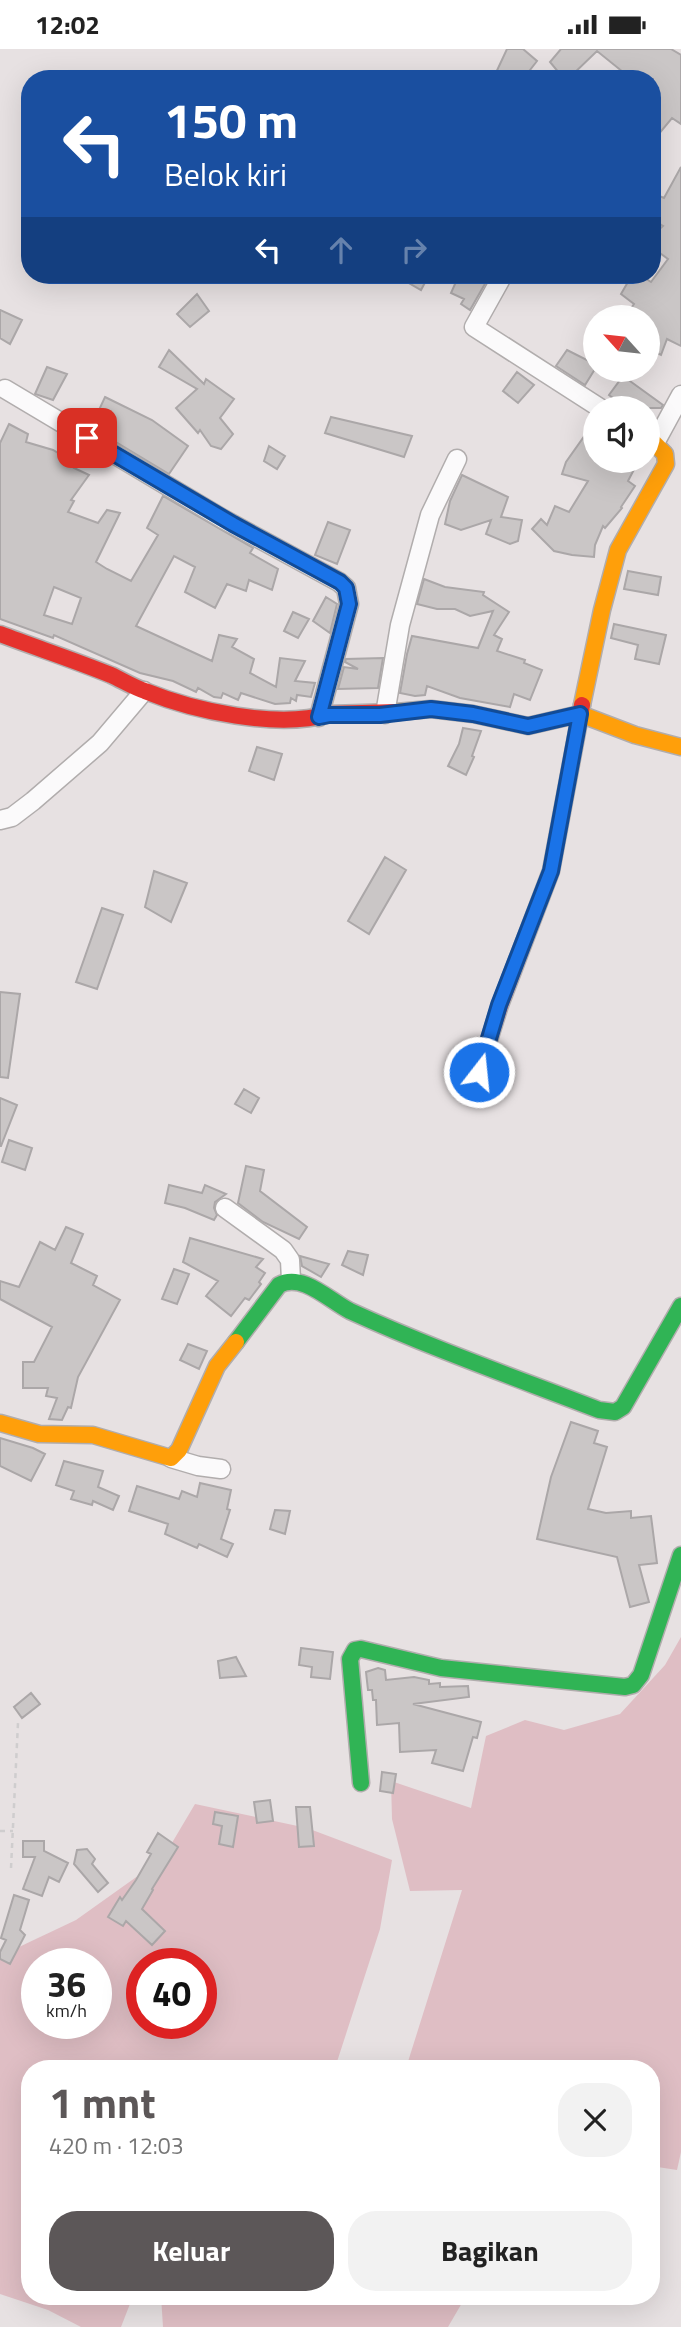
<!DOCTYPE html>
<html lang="id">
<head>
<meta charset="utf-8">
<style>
	body { margin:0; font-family:"Titillium Web",sans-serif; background:#f2f2f2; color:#222; height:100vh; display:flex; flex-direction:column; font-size:26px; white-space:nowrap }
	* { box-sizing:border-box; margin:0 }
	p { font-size:23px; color:#767676 }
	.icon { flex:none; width:38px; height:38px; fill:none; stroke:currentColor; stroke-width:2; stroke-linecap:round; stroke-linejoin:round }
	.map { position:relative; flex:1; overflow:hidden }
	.sheet { position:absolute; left:21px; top:2011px; width:639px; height:245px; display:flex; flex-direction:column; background:#fff; border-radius:28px; box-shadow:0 7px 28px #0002 }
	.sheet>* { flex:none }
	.banner { position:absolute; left:21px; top:21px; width:640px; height:214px; border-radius:28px; box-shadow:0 7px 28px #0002; background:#1a4fa0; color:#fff; overflow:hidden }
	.needle { width:46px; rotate:297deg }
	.buttons { position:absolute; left:583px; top:256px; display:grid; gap:14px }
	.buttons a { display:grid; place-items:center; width:77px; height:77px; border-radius:50%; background:#fff; box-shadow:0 7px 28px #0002; font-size:35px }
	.speed { position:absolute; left:21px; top:1899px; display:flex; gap:14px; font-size:35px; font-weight:700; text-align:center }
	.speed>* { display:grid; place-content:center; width:91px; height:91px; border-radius:50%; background:#fff; box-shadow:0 7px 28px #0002; line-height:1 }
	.speed small { font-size:18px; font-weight:400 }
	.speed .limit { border:10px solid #d22; background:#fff; color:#111 }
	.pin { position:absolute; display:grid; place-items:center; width:60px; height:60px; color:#fff; margin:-30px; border-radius:14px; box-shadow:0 4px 10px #0006 }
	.me { position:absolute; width:77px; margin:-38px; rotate:16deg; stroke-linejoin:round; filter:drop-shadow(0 0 5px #0008) }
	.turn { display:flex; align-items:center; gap:24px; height:147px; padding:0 28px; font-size:32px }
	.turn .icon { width:91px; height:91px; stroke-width:2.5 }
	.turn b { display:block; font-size:49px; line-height:60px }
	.lanes { display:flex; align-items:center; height:66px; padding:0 28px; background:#0003; justify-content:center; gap:35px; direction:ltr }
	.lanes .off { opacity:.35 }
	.round { display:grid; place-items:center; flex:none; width:74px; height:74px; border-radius:28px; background:#f2f2f2 }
	.head { display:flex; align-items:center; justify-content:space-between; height:119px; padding:0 28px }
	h1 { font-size:42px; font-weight:700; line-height:52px; color:#5c5758 }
	.cta { display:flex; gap:14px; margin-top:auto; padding:14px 28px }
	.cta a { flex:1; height:80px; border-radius:28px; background:#5c5758; color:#fff; font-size:28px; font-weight:700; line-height:80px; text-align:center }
	.cta a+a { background:#f2f2f2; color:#222 }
	.status { display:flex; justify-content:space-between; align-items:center; height:49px; padding:0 35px; background:#fff; direction:ltr }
	.status svg { height:19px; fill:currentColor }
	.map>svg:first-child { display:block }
	.green { fill:#dfbec4; fill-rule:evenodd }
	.building { fill:#cac6c6; stroke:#aba7a8; stroke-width:2; fill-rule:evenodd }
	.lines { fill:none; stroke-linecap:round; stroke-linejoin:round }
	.street-casing { stroke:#b1adad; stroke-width:21 }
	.fast-casing { stroke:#b1adad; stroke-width:19 }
	.slow-casing { stroke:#b1adad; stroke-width:19 }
	.jam-casing { stroke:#b1adad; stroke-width:19 }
	.path { stroke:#cfcdce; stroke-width:2.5; stroke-dasharray:5 5; stroke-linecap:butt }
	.street { stroke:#fbfafb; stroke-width:18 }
	.fast { stroke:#30b455; stroke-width:16 }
	.slow { stroke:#ff9f0a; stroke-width:16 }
	.jam { stroke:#e5322d; stroke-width:16 }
	.route-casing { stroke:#114b97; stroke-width:18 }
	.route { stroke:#1a73e8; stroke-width:12 }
</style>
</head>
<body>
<div class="status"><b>12:02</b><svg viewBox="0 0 49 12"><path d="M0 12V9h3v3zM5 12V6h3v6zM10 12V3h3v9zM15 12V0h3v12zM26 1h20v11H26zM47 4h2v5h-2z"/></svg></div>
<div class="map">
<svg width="681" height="2278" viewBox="0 0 681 2278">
	<rect width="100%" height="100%" fill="#e7e1e2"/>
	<!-- green -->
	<path class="green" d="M681 1588V2103L677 2121 651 2117V2020L406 2019 462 1841 410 1842 392 1770 391 1732 471 1759 486 1687 525 1671 564 1681 620 1665 665 1616Z
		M195 1755 307 1779 392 1811 380 1880 335 2019 30 2020V2247H133L121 2278H81L48 2261 0 2245V1907L76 1871 163 1809ZM37 1914H96V1974H37ZM142 1914H201V1974H142Z
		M161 2247H466L448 2278H163Z"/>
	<!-- building -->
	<path class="building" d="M507 0H523L537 12 523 30H493Z
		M561 0H671L681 6V75L672 69 653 92V30H616L623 23 597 2 568 30H564L550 13Z
		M681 118V297L667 290 661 306 648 300V268H625L634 255 621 245 632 226H640L651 233 668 210 653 199V186L663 177 653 171V153L657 146 664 149Z
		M395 226H429L421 241Z
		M459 226H490L470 261 461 255 464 250 451 244Z
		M197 245 209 262 190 278 177 265Z
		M0 261 22 271 10 295 0 289Z
		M169 301 204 335 206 330 234 350 220 369 233 385 221 400 211 397 200 381 198 384 176 359 197 340 159 318Z
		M567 301 595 315V320L585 336 556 317Z
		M47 318 67 325 53 351 35 345Z
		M517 323 534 336 518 354 503 342Z
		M623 327 663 356 661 359H626L609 346Z
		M105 348 152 371 188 397 169 425 91 378Z
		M331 368 412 387 404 408 325 384Z
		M595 372V411H639L628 432 635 437 621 458 622 459 605 479 603 477 595 496 594 508 572 506 554 502 532 480 541 470 547 476 555 457 569 463 588 432 562 425 566 413Z
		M9 375 28 385 26 393 53 401 76 415 74 419 89 426 71 451 74 452 68 463 98 474 107 461 120 464 96 513 107 520 131 532 158 486 147 479 163 447 253 499 250 504 278 520 272 541 249 531 246 542 227 535 215 559 185 543 195 518 174 507 136 577 212 612 219 586 237 590 232 598 254 610 250 624 276 638 280 609 305 612 295 632 315 634 311 648 297 646 296 652 291 649 290 654 275 655 241 644 238 651 223 644 221 649 214 648 198 639 196 643 173 632 140 624 54 586 53 589 0 570V394ZM54 538 81 549 72 575 44 566Z
		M269 397 285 407 277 420 264 412Z
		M462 426 508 448 501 468 522 471 518 492 510 495 486 485 491 471 461 481 445 475 450 452Z
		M328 473 350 481 337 515 315 506Z
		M628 522 661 528 658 546 624 540Z
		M424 530 445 538 484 543 483 546 509 563 494 586 502 590 497 602 525 611 524 614 542 621 530 651 514 645 510 658 460 649 427 637 425 646 415 647 400 644 407 605 412 587 478 599 493 562 470 567 455 560H437L417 555Z
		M326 548 337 555 330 584 313 572Z
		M293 563 309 570 298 589 284 582Z
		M614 575 666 586 659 615 635 610 638 596 611 589Z
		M383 609 378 639 338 640 344 618 358 620 345 613 346 610Z
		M463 679 481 682 472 707 474 708 466 726 448 717 459 695Z
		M257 698 282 705 274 731 249 722Z
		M385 808 406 821 369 885 348 872Z
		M154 822 187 834 171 873 145 858Z
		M102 859 123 866 97 940 76 933Z
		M0 943 20 945 8 1029 0 1028Z
		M244 1040 259 1049 251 1064 235 1055Z
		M0 1049 17 1056 1 1097H0Z
		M9 1091 32 1099 25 1121 2 1113Z
		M246 1117 264 1121 260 1142 307 1178 299 1190 263 1173 238 1154Z
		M169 1136 202 1144 205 1136 226 1145 215 1153 214 1159 217 1166 214 1171 185 1159 165 1154Z
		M66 1178 83 1185 71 1214 97 1227 93 1236 120 1251 78 1328 71 1359 68 1358 62 1371 49 1370 57 1349 46 1347 48 1339H23V1313H34L52 1278 0 1250V1232L19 1238 40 1193 55 1201Z
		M190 1189 263 1210 256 1218 265 1224 259 1233 261 1235 249 1251 245 1249 231 1267 206 1247 218 1232 183 1213Z
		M348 1202 368 1206 363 1226 342 1216Z
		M300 1207 329 1215 321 1228 302 1217Z
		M174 1220 189 1225 177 1255 162 1250Z
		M188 1295 207 1302 199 1320 180 1311Z
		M571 1373 598 1382 594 1394 607 1398 588 1460 606 1464 631 1462V1469L651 1467 657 1514 639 1516 649 1553 630 1558 617 1508 537 1490 551 1428Z
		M0 1389 33 1399 45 1405 31 1432 0 1417Z
		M64 1412 103 1422 98 1438 119 1447 113 1461 93 1452 92 1456 71 1450 74 1442 56 1436Z
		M200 1434 231 1441 227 1460 230 1461 221 1490 233 1495 227 1508 199 1495 197 1499 165 1485 168 1475 129 1462 137 1437 179 1450 182 1442 197 1448Z
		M275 1461 290 1462 285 1485 270 1480Z
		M301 1599 333 1603 330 1630 311 1628 312 1618 299 1616Z
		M236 1608 246 1627 220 1629 218 1612Z
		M378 1619 385 1621 386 1631 414 1628 429 1631V1635L440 1634V1638L468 1637 469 1648 413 1655 481 1673 477 1689 473 1688 463 1722 432 1714 436 1701 400 1703 399 1674 377 1676 376 1651H373L372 1641H368L366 1623Z
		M31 1644 40 1655 22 1669 14 1658Z
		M382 1723 396 1725 393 1744 380 1742Z
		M270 1751 273 1772 257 1774 254 1753Z
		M296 1758H310L314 1797 299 1798Z
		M215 1763 238 1767 233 1798 219 1795 222 1777 213 1775Z
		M158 1784 178 1798 152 1840 153 1841 142 1860 165 1882 152 1896 126 1872 123 1877 108 1868 120 1848 122 1851 136 1831 151 1805 147 1803Z
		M23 1792H44V1802L68 1814 59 1833 49 1828 42 1847 23 1840 35 1808H23Z
		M87 1800 95 1810 92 1815 108 1834 98 1843 74 1815 77 1801Z
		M14 1846 29 1851 20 1881 25 1886 10 1915 0 1910V1903L6 1891 1 1889Z"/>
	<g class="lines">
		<defs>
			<path id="street" d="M503 226 474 278 600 359
				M5 340 223 470 339 533 346 539 349 555 319 668
				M655 394 681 346
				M385 665 400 576 430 466 457 410
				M0 771 12 768 33 752 100 694 144 642
				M225 1159 283 1201 290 1211 291 1231
				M171 1409 198 1417 221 1420"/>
			<path id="fast" d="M236 1293 279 1236C302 1223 330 1252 350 1262 431 1299 516 1329 599 1361L615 1363 623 1358 681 1257
				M361 1734 350 1610 355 1601 361 1600 441 1619 625 1638 633 1636 641 1626 681 1506"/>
			<path id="slow" d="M582 656 602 561 618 501 666 415 665 405 648 388
				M396 663 431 660 473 665 528 677 580 665 635 686 681 698
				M0 1374 39 1385 93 1386 171 1409 179 1401 217 1317 236 1293"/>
			<path id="jam" d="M0 585C37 599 74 611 111 626 122 631 133 638 145 642 194 662 277 680 329 665L396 663
				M479 1023 500 956 551 822 582 656"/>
		</defs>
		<!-- street casing -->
		<use href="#street" class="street-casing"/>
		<!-- fast casing -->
		<use href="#fast" class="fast-casing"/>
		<!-- slow casing -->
		<use href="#slow" class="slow-casing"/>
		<!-- jam casing -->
		<use href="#jam" class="jam-casing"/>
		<!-- path -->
		<path class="path" d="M0 1782H13
			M11 1819 18 1674"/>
		<!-- street -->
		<use href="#street" class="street"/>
		<!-- fast -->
		<use href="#fast" class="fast"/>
		<!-- slow -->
		<use href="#slow" class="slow"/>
		<!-- jam -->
		<use href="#jam" class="jam"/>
	</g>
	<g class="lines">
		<defs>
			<path id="route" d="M87 389 233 475 340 533 346 539 349 555 319 668 329 666H380L431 660 473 665 528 677 580 665 551 822 499 956 479 1023"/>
		</defs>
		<!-- route casing -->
		<use href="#route" class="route-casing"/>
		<!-- route -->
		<use href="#route" class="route"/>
	</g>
</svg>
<div class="buttons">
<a><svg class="needle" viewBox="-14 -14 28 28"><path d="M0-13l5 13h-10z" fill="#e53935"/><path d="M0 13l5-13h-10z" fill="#767676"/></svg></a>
<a><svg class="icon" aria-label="sound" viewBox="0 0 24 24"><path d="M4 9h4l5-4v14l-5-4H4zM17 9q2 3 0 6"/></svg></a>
</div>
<div class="speed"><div>36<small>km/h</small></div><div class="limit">40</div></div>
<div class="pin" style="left:87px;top:389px;background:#d93025"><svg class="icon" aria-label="arrive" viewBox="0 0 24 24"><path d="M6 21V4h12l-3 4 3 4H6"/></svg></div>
<svg class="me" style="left:479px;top:1023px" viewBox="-20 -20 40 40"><circle r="17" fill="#1a73e8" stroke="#fff" stroke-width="3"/><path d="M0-11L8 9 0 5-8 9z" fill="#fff"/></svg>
<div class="banner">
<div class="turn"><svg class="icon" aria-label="left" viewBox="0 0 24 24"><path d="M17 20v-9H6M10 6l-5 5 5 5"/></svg><div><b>150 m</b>Belok kiri</div></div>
<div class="lanes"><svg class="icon" aria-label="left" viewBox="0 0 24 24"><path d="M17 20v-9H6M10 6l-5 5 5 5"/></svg><svg class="icon off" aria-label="ahead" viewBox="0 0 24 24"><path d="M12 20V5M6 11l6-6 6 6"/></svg><svg class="icon off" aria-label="right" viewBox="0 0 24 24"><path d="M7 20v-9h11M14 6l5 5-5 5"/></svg></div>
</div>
<section class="sheet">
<div class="head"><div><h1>1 mnt</h1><p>420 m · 12:03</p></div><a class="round"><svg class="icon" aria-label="close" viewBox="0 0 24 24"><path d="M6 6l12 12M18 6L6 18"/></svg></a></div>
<div class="cta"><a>Keluar</a><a>Bagikan</a></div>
</section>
</div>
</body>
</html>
